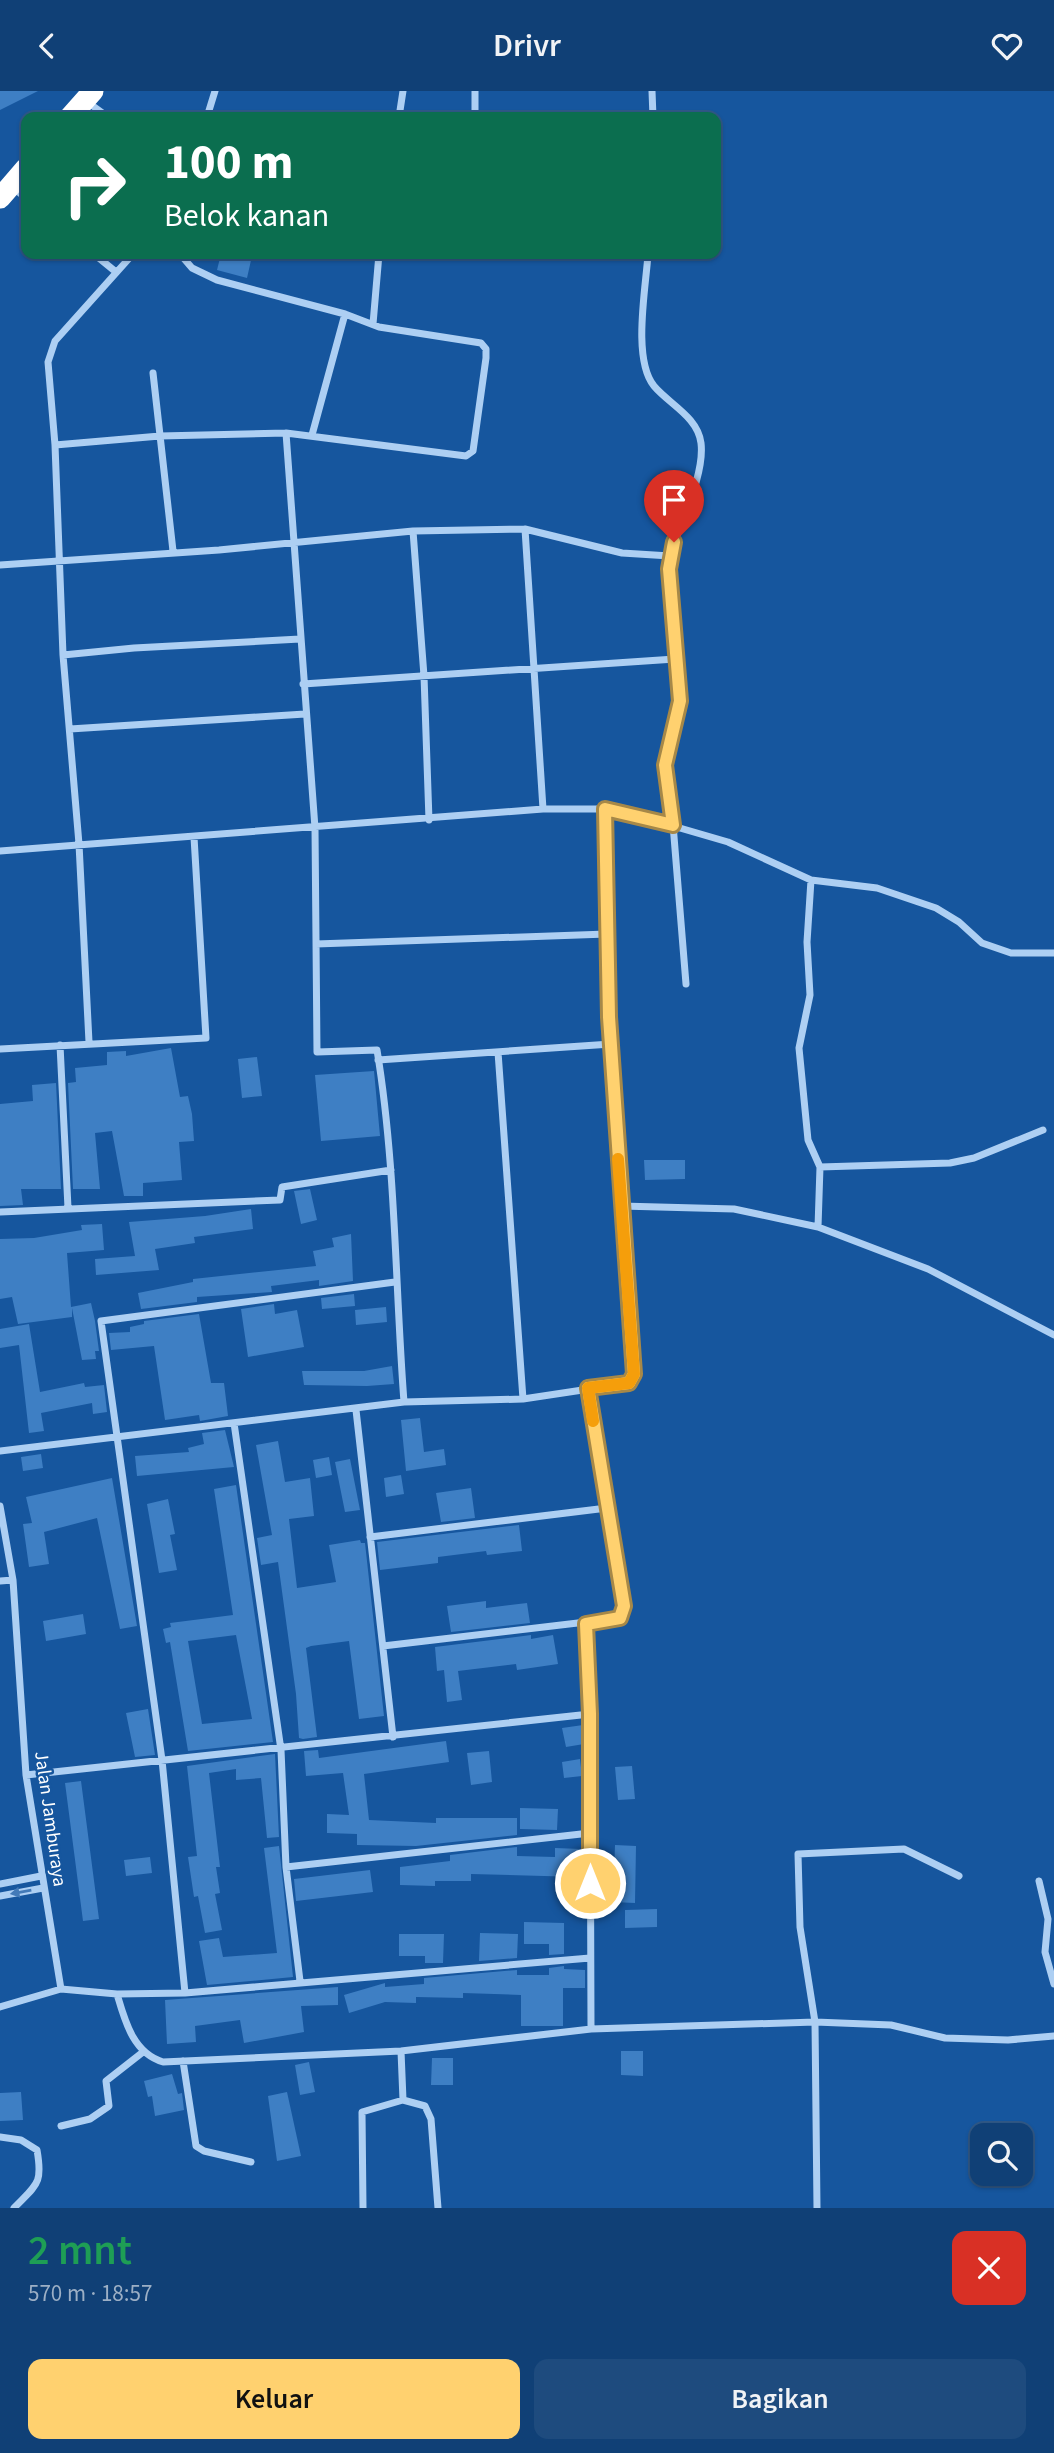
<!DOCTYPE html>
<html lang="id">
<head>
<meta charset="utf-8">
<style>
	body { margin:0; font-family:"Source Sans 3",sans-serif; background:#1e4b7e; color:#f1f3f6; height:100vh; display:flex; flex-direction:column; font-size:26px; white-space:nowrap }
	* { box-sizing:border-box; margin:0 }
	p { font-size:23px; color:#9cafc5 }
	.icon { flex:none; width:38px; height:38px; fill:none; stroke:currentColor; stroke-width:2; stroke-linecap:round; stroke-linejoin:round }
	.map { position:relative; height:2117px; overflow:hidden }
	.details { display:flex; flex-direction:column; background:#104076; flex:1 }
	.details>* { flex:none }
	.banner { position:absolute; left:21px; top:21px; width:700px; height:147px; border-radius:14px; box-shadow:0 2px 5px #0004,0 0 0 2px #305988; background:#0b6e4f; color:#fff; overflow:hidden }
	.tools { position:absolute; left:970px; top:2032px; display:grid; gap:14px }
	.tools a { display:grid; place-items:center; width:63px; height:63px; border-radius:14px; background:#104076; box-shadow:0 2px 5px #0004,0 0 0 2px #305988; font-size:35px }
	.pin { position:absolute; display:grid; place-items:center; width:60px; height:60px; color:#fff; margin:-72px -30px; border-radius:50% 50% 50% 0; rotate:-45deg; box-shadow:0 0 7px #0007 }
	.pin .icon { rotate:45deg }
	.me { position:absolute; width:77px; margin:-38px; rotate:0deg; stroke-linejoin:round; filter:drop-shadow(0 0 5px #0008) }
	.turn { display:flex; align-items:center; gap:24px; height:147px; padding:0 28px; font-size:32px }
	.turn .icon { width:91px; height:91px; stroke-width:2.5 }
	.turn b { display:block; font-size:49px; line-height:60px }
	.round { display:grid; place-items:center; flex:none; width:74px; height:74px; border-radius:14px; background:#1e4b7e }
	.summary { display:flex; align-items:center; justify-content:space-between; height:119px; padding:0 28px }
	h1 { font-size:42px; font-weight:600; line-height:52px; color:#1e9e55 }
	.primary-button { display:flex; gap:14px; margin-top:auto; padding:14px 28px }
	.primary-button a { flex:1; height:80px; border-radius:14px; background:#ffd16f; color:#111; font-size:28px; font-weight:600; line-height:80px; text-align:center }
	.primary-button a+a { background:#1e4b7e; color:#f1f3f6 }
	header { display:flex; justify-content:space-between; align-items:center; height:91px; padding:0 28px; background:#104076; font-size:32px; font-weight:600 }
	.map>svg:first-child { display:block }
	.building { fill:#3e7fc4; fill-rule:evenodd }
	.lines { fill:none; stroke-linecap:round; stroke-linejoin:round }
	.street { stroke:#adcff3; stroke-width:7 }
	.highway { stroke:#fff; stroke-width:21 }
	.oneway { fill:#437ab8 }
	.route-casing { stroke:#a68848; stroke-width:18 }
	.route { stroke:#ffd16f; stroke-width:12 }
	.slow { stroke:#f59e0b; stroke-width:12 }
	.labels { text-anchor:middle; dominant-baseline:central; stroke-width:5; stroke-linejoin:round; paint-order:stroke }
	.street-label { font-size:19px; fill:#fff; stroke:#16569e }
</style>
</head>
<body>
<header><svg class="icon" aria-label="back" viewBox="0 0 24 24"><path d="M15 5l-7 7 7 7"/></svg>Drivr<svg class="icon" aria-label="heart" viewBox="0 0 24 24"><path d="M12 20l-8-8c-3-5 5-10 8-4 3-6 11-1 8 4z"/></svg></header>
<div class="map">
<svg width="1054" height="2117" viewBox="0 0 1054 2117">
	<rect width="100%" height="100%" fill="#16569e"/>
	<!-- building -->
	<path class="building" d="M0 0H38L0 19Z
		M221 163 252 165 247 187 217 179Z
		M171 957 180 1006 188 1005 192 1023 194 1050 179 1051 182 1089 143 1092V1105H124L112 1040 95 1042 100 1098H73L68 992 76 991 75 977 107 974V961L126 960V965Z
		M257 966 262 1005 242 1007 238 968Z
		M374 980 380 1045 321 1050 315 984Z
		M56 992 61 1098H21L23 1114 0 1115V1013L33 1010 32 994Z
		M644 1069H685V1088L645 1089Z
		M310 1098 317 1129 301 1133 294 1100Z
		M251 1118 253 1138 194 1146 195 1152 155 1158 159 1179 96 1184 95 1168 135 1165 129 1131 205 1125Z
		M102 1133 104 1159 67 1162 71 1216 91 1212 95 1230 99 1260H95L96 1268 82 1269 72 1217V1226L18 1233 12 1206 0 1208V1148L34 1147 82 1139 81 1134Z
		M351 1143 353 1190 319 1195V1189L271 1195 272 1201 197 1206V1211L141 1218 138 1202 193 1191V1188L316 1175 313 1160 334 1156 332 1147Z
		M354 1203 355 1215 322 1218 321 1207Z
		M274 1213 275 1223 297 1219 304 1256 248 1266 241 1218Z
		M386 1216 387 1231 356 1234 355 1219Z
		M199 1223 211 1292H224L228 1325 200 1330 199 1324 165 1329 154 1255 111 1259 109 1242 130 1241V1236L144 1233V1230Z
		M29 1233 40 1301 84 1292 85 1296 104 1294 107 1321 93 1323 92 1312 41 1322 44 1340 29 1342 19 1254 0 1257V1238Z
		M392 1275 394 1293 367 1295 304 1294 302 1280H364Z
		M420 1327 424 1361 444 1358 446 1374 406 1380 401 1329Z
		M225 1339 234 1376 137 1385 135 1365 189 1361 188 1357 204 1353 202 1342Z
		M278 1350 285 1391 310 1387 314 1425 289 1428 297 1497 336 1491 329 1454 360 1449 361 1452H365L384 1625 359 1628 349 1550 311 1555 306 1557 317 1646 303 1648 299 1647 296 1603 278 1471 261 1474 257 1447 272 1444 256 1354Z
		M41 1363 43 1377 23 1380 21 1366Z
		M329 1366 332 1384 316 1387 313 1369Z
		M350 1368 360 1419 345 1421 335 1371Z
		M401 1384 404 1403 386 1406 384 1387Z
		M112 1387 137 1535 120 1538 97 1427 44 1441 49 1473 29 1476 23 1433 32 1432 26 1406Z
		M236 1394 273 1651 188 1660 170 1551 166 1552 163 1538 171 1536 170 1532 233 1524 214 1398ZM236 1544 252 1628 202 1633 188 1550Z
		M471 1397 475 1427 441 1431 436 1402Z
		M168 1408 175 1443 170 1444 177 1479 159 1482 147 1413Z
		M519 1434 522 1460 487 1464 486 1460 438 1466V1472L380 1479 377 1451Z
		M486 1510V1517L527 1512 530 1532 451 1541 447 1515Z
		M83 1523 86 1543 46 1550 43 1530Z
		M531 1544V1548L553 1544 558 1573 517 1579 516 1573 458 1580 462 1609 447 1611 444 1579 437 1580 435 1556Z
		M148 1618 155 1664 135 1666 126 1622Z
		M583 1634 584 1653 566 1656 562 1637Z
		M446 1650 449 1671 364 1683 369 1729 436 1732V1727H517V1744L416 1755 357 1754V1743L327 1742V1723L349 1724 343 1682 306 1685 304 1660 318 1659 319 1667Z
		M489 1660 492 1691 471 1694 467 1662Z
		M275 1663 279 1746 267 1747 261 1687 236 1689V1678L209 1682 220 1776H216L220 1802 215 1803 222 1839 205 1842 198 1805 194 1806 188 1766 197 1765 187 1675Z
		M580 1668 582 1685 564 1687 562 1671Z
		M632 1675 635 1708 618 1709 615 1676Z
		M81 1690 99 1828 83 1830 65 1692Z
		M520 1717 558 1718 557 1739 520 1738Z
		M615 1754 636 1755 635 1812 613 1811Z
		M279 1755 293 1886 207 1894 199 1850 219 1847 223 1866 277 1862 264 1757Z
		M517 1756V1765L555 1766V1757L581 1758 580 1786 471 1783V1790H435V1795L400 1794V1776L450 1770V1764Z
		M150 1766 152 1782 126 1785 124 1769Z
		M370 1779 373 1801 296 1810 294 1788Z
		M657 1818V1836L625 1837V1819Z
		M524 1831 564 1832V1863L549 1864V1853H524Z
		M480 1842 518 1843 517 1867 479 1870Z
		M399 1843H444L443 1872H425V1865H399Z
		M564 1875V1878L585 1879V1897H563V1935H521V1904L463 1902V1907L416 1906V1912L385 1911 349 1922 344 1904 385 1892V1896L424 1893V1887L517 1879V1884H549V1877Z
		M338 1896V1914L301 1915 304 1941 244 1952 240 1929 195 1935 196 1951 167 1953 165 1909Z
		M621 1960H643V1985L621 1984Z
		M432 1967H453V1994H431Z
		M309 1971 315 2001 300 2004 295 1974Z
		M172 1983 178 2003 182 2002 184 2019 155 2025 152 2005 148 2006 144 1990Z
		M21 2001 23 2029 0 2030V2002Z
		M287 2001 301 2065 277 2070 268 2005Z"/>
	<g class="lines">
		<!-- street -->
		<path class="street" d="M475 0V26
			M652 0 653 26
			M86 10 108 26
			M207 26 215 0
			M399 26 403 0
			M11 95 26 107
			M94 163 116 181
			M648 163C646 196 632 268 654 295 669 313 698 326 701 352 705 385 679 433 670 465
			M373 233 379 163
			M153 282 173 460
			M286 342 315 737 317 961 377 959C396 1074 395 1194 404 1311
			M312 344 345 223
			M55 354 160 345 286 342 466 365 473 360 486 267V258L481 252 379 236 345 223 217 189 192 177 180 163
			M525 438 543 718
			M413 440 424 585 429 729
			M0 474 219 459 413 440 525 438 622 462 670 465 680 610 665 674 672 721 686 893
			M63 564 55 354 48 271 55 250 133 163
			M303 593 675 568
			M70 638 305 623
			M0 760 543 718H605L673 735 728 751 811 789 877 797 936 817 959 831 982 852 1011 862H1054
			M811 789 807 851 810 904 799 957 808 1049 820 1076 950 1072 974 1067 1043 1039
			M316 853 607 843
			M89 951 79 753 63 564 134 557 300 548
			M60 954 68 1117
			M0 958 206 947 194 746
			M498 961 523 1308
			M378 969 611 953
			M621 1115 734 1118 818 1136 928 1178 1054 1244
			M0 1121 280 1109 282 1096 391 1079
			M818 1136 820 1076
			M395 1191 101 1230 162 1669 185 1902 590 1867
			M356 1319 393 1646
			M234 1332 281 1659 286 1776 300 1890
			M0 1360 404 1311 523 1308 629 1292 634 1283 609 926 605 718
			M0 1415 13 1489 26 1684 61 1898 0 1916
			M370 1446 607 1417
			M0 1490 13 1489
			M586 1533 590 1623 591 1938 815 1931 891 1934 945 1947 1008 1949 1054 1945
			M383 1555 620 1527 624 1515 588 1297
			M26 1684 590 1623
			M286 1776 590 1742
			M1039 1790 1048 1828 1045 1861 1054 1893
			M0 1793 41 1785
			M0 1805 43 1797
			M61 1898 117 1903 185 1902
			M117 1903C125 1930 133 1962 163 1971L401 1960 591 1938
			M401 1960 403 2009 425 2015 431 2028 438 2117
			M183 1970 196 2055 204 2060 251 2071
			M61 2035 90 2028 109 2015 106 1990 143 1961
			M0 2046 21 2049 37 2059C43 2093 37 2093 14 2117
			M363 2117 362 2021 403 2009
			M817 2117 815 1931 800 1836 798 1763 904 1758 959 1785"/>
		<!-- highway -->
		<path class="highway" d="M70 26 93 0
			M0 107 26 77"/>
	</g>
	<!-- one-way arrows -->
	<defs><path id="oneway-solid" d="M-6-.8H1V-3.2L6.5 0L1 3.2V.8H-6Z" transform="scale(1.75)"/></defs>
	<use class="oneway" href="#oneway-solid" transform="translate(21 1801) rotate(170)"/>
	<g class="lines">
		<defs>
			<path id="route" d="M590 1792V1623L586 1533 620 1527 624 1515 588 1297 629 1292 634 1283 609 926 605 718 673 734 665 674 680 610 669 478 674 451"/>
		</defs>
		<!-- route casing -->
		<use href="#route" class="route-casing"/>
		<!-- route -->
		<use href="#route" class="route"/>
		<!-- slow -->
		<path class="slow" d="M593 1330 588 1297 629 1292 634 1283 618 1068"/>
	</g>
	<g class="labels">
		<!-- street labels -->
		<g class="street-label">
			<text transform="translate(50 1728) rotate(82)">Jalan Jamburaya</text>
		</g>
	</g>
</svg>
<div class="tools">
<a><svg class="icon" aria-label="search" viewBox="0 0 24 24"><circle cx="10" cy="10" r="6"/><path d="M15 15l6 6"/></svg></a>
</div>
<div class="pin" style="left:674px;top:451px;background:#d93025"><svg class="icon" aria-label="arrive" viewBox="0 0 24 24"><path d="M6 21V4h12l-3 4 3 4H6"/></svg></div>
<svg class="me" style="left:590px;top:1792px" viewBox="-20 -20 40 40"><circle r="17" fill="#ffd16f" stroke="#fff" stroke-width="3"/><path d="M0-11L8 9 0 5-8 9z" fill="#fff"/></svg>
<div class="banner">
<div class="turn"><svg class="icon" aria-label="right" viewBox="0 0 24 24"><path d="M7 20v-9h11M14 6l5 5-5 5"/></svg><div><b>100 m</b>Belok kanan</div></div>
</div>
</div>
<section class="details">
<div class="summary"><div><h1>2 mnt</h1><p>570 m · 18:57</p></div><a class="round" style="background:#d93025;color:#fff"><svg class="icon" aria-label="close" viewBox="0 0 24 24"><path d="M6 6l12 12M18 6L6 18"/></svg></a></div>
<div class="primary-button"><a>Keluar</a><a>Bagikan</a></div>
</section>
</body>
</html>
